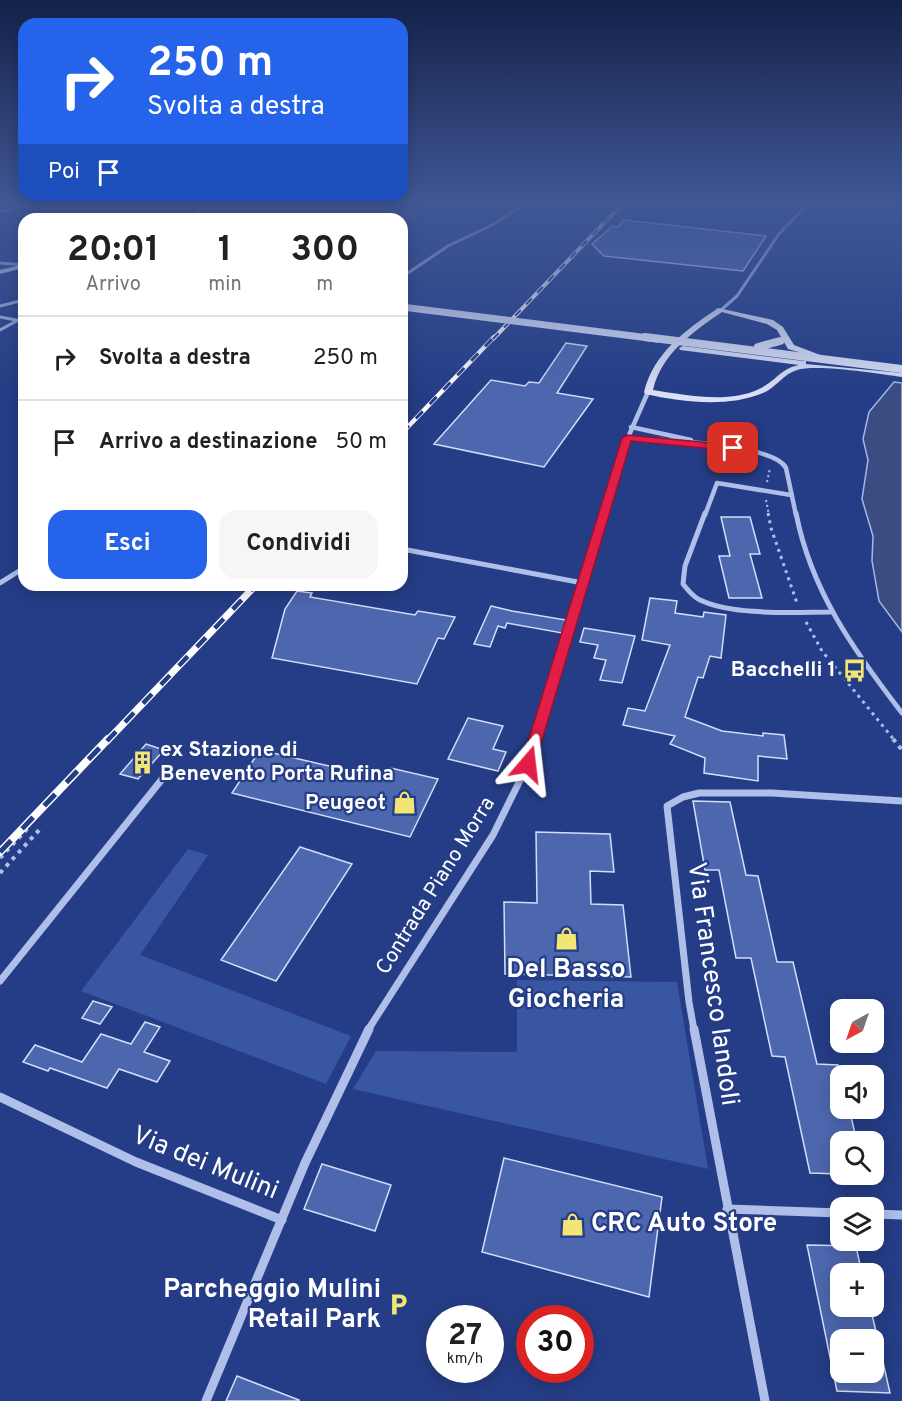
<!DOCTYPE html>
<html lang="it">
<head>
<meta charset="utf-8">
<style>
	body { margin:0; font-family:Overpass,sans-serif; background:#f6f6f6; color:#202124; height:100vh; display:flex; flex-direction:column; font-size:22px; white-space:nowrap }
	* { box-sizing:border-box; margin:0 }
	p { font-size:20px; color:#757577 }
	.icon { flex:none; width:33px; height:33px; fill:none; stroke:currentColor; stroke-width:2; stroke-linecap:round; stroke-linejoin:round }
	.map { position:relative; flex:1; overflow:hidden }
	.sheet { position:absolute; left:18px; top:213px; width:390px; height:378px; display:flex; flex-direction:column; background:#fff; border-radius:18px; box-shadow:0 3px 15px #0003 }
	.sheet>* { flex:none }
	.top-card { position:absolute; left:18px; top:18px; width:390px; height:183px; border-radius:18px; box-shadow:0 3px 15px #0003; background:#2563eb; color:#fff; overflow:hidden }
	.needle { width:39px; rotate:220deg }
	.fabs { position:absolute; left:830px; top:999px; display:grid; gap:12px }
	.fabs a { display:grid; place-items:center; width:54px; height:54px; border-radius:12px; background:#fff; box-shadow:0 3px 15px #0003; font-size:30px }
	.speed { position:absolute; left:426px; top:1305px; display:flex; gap:12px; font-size:30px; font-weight:700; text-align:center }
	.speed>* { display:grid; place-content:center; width:78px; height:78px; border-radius:50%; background:#fff; box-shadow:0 3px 15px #0003; line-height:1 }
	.speed small { font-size:15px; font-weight:400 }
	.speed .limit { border:9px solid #d22; background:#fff; color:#111 }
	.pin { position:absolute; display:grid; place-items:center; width:51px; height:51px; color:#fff; margin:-26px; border-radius:12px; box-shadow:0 3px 9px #0006 }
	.me { position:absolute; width:66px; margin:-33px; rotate:17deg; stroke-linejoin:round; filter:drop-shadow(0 0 4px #0008) }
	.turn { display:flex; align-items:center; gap:21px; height:126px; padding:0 30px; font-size:27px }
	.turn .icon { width:78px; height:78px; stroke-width:2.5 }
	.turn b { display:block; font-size:42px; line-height:51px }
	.then { display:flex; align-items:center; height:57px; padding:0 30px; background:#0003; gap:12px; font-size:22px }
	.eta { display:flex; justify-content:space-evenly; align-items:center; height:102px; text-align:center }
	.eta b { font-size:36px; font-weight:700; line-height:42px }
	.button { display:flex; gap:12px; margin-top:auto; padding:12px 30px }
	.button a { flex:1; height:69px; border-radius:18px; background:#2563eb; color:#fff; font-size:24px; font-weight:700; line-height:69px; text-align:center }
	.button a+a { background:#f6f6f6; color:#202124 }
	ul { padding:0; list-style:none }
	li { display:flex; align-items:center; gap:18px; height:84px; padding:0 30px; border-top:2px solid #e0e0e0 }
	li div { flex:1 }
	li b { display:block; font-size:22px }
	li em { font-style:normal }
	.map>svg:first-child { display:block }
	.green { fill:#3956a3 }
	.water { fill:#3a4c82; stroke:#a4b7e9; stroke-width:1.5 }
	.building { fill:#4d67ae; stroke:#d3ddf7; stroke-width:1.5 }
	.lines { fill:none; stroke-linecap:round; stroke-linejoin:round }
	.path-far2 { stroke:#afbfe9; stroke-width:2; stroke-dasharray:2 3; stroke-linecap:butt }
	.path-far1 { stroke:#afbfe9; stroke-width:3; stroke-dasharray:3 4.5; stroke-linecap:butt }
	.path { stroke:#afbfe9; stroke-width:4; stroke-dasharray:4 5; stroke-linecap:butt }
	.lane { stroke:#afbfe9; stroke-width:2 }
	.street-far4 { stroke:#afbfe9; stroke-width:3 }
	.street-far3 { stroke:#afbfe9; stroke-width:4.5 }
	.street-far2 { stroke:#afbfe9; stroke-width:5 }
	.street-far1 { stroke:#afbfe9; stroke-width:7 }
	.street { stroke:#afbfe9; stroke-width:9 }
	.secondary { fill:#dae1f7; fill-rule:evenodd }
	.rail-far3-casing { stroke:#fff; stroke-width:4 }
	.rail-far2-casing { stroke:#fff; stroke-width:4.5 }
	.rail-far1-casing { stroke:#fff; stroke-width:7 }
	.rail-casing { stroke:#fff; stroke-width:8 }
	.rail-far3 { stroke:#253d86; stroke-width:2; stroke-dasharray:8; stroke-linecap:butt }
	.rail-far2 { stroke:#253d86; stroke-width:3; stroke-dasharray:10; stroke-linecap:butt }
	.rail-far1 { stroke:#253d86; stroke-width:4.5; stroke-dasharray:13; stroke-linecap:butt }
	.rail { stroke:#253d86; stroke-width:5; stroke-dasharray:16; stroke-linecap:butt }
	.secondary-bridge-far1 { stroke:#dae1f7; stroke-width:7 }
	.secondary-bridge { stroke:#dae1f7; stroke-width:8 }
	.route { fill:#e11d48; stroke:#92132f; stroke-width:1.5 }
	.labels { text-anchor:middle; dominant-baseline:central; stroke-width:4.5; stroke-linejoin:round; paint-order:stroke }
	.poi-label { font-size:21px; font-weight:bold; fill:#fff; stroke:#253d86; text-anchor:end }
	.street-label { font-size:21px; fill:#fff; stroke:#253d86 }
	.near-poi-label { font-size:26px; font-weight:bold; fill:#fff; stroke:#253d86 }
	.near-street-label { font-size:26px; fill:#fff; stroke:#253d86 }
</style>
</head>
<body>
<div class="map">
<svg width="902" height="1401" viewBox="0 0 902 1401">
	<rect width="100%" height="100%" fill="#253d86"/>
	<!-- green -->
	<path class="green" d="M188 849 208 855 140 955 351 1036 326 1084 81 991Z
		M517 980 677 982 708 1169 353 1089 376 1051 517 1052Z"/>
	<!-- water -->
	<path class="water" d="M894 382 902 383V632L879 601 872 561 873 536 862 499 868 460 863 439 869 412Z"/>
	<!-- building -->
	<path class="building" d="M624 220 766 236 743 271 604 256 592 244 613 226 618 227Z
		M566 343 587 346 557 393 593 399 544 467 434 444 491 380 525 386 529 382 539 383Z
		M721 517H750L760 554H750L762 598H729L719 556H730Z
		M297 591 312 593 310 597 415 615 418 611 455 617 444 639 438 638 417 684 272 658 285 609Z
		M650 598 677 601 675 613 703 617 704 612 726 615 721 658 710 656 703 678 698 677 685 717 722 731 763 736V733L784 735 787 759 758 756V781L704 773 705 758 670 744 675 736 623 725 628 708 645 711 670 645 642 640Z
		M491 606 512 611 566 620 562 633 507 623 505 628 498 626 490 647 474 644Z
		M584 628 635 636 622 683 600 680 606 660 594 658 598 645 580 642Z
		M468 718 503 726 493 749 506 752 498 771 448 759Z
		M146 744 164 750 138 779 120 774Z
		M260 750 385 779 391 768 438 779 410 837 232 793Z
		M693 801 730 802 746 875 758 876 777 962H793L817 1064 838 1065 840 1108H849L857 1142H840V1174L810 1173 785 1057 772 1056 751 958H736L719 870H705Z
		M536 832 610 834 614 872 590 871 591 904 623 905 631 977 505 974 504 902 537 903Z
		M300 847 352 864 276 981 221 960Z
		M93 1001 112 1007 100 1024 82 1018Z
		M145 1022 160 1027 144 1052 170 1061 157 1082 119 1069 107 1088 50 1068 48 1071 23 1062 35 1045 82 1062 101 1034 131 1044Z
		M504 1158 662 1197 649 1297 482 1252Z
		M322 1164 391 1185 375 1231 304 1209Z
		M807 1245 856 1246 862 1274H840V1306H870L878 1340H840V1372H873V1345L879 1344 890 1393 837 1391Z
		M237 1376 299 1400V1401H226Z"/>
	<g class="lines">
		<!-- path-far2 -->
		<path class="path-far2" d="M767 482 770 468
			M766 500 769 515"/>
		<!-- path-far1 -->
		<path class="path-far1" d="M768 513 771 528 797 603
			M806 622 822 651 895 741"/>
		<!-- path -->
		<path class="path" d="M893 739 902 750
			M0 858 28 828
			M0 873 40 829"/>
		<!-- lane -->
		<path class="lane" d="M192 219 205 200"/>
		<!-- street-far4 -->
		<path class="street-far4" d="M0 212 45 200
			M0 263 24 265
			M402 277 448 246 494 224 532 200
			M0 306 24 300
			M721 310 737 296 779 234 811 200
			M0 317 16 320
			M0 330 24 317"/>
		<!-- street-far3 -->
		<path class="street-far3" d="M631 427 691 440
			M627 438C655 440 774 443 786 468L796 515
			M603 515 622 451 648 392
			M705 515 717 483 791 495"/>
		<!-- street-far2 -->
		<path class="street-far2" d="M705 513 685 566 683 584C688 590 693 597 700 600 735 616 792 612 831 612
			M796 513C811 591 855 652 902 713
			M402 549 583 583
			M0 583 24 568
			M535 741 603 513"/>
		<!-- street-far1 -->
		<path class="street-far1" d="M0 981 167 773
			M368 1030 493 835 528 764 535 739
			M694 1030 689 1002 667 806 683 797 699 793H772L902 801"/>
		<!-- street -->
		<path class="street" d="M694 1029 765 1401
			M0 1097 136 1162 282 1220
			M727 1209 840 1213
			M873 1214 902 1215
			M206 1401 305 1163 369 1029"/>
		<!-- secondary -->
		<path class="secondary" d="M24 264V268L0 274V270Z
			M718 308 773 320 783 327 794 345 823 356 819 358 788 349 777 330 767 324 722 312C693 332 661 354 653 390 686 395 728 404 759 389 775 382 781 368 799 365L680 350 679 348 683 346 803 361H806V364L902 373V377C878 374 818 364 797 370 783 374 776 388 763 393 727 408 682 402 645 394L644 392C654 352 686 330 718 308Z"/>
		<defs>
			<path id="rail-far3" d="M493 339 626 200"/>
			<path id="rail-far2" d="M402 433 494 337"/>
			<path id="rail-far1" d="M107 741 256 585"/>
			<path id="rail" d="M0 852 108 739"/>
		</defs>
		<!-- rail-far3 casing -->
		<use href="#rail-far3" class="rail-far3-casing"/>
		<!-- rail-far2 casing -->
		<use href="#rail-far2" class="rail-far2-casing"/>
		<!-- rail-far1 casing -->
		<use href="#rail-far1" class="rail-far1-casing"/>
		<!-- rail casing -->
		<use href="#rail" class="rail-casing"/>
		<!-- rail-far3 -->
		<use href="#rail-far3" class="rail-far3"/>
		<!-- rail-far2 -->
		<use href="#rail-far2" class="rail-far2"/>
		<!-- rail-far1 -->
		<use href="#rail-far1" class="rail-far1"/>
		<!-- rail -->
		<use href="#rail" class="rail"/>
		<!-- secondary-bridge-far1 -->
		<path class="secondary-bridge-far1" d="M402 307 657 339"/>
		<!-- secondary-bridge -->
		<path class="secondary-bridge" d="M645 337 902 369
			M758 347 780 341"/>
	</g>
	<!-- sky -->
	<linearGradient id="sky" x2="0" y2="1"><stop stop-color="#14224a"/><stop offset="0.51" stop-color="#405795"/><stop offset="1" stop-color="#405795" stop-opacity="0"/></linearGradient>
	<rect width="902" height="396" fill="url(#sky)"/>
	<!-- route -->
	<path class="route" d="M627 435 733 445 738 448 733 451 631 441 535 764 533 768H523L521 764 622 438Z"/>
	<!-- icons -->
	<defs>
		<symbol id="bus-bare" viewBox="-9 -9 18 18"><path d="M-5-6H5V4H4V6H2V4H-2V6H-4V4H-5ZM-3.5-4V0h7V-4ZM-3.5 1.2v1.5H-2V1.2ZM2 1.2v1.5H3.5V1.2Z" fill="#f3e573" stroke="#253d86" stroke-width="2.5" paint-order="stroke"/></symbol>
		<symbol id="building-bare" viewBox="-9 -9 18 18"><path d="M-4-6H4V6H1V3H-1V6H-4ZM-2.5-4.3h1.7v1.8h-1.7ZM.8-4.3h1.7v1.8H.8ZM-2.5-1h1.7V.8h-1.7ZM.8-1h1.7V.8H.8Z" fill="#f3e573" stroke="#253d86" stroke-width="2.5" paint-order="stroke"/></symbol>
		<symbol id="shop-bare" viewBox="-9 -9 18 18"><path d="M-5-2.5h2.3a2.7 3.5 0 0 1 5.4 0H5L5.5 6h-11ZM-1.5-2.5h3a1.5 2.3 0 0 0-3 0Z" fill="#f3e573" stroke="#253d86" stroke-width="2.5" paint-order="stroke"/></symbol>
		<symbol id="parking-bare" viewBox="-9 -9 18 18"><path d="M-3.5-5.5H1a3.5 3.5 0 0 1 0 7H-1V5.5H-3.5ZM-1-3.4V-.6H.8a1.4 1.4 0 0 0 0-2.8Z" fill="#f3e573" stroke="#253d86" stroke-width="2.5" paint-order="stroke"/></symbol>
	</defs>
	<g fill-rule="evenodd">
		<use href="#bus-bare" x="838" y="654" width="33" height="33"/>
		<use href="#building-bare" x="126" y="746" width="33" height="33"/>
		<use href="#shop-bare" x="388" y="786" width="33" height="33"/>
		<use href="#shop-bare" x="550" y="922" width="33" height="33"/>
		<use href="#shop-bare" x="556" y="1208" width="33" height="33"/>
		<use href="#parking-bare" x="382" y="1288" width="33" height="33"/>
	</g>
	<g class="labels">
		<!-- poi labels -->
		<g class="poi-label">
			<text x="836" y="670">Bacchelli 1</text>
			<text x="160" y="750" text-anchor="start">ex Stazione di<tspan x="160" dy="24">Benevento Porta Rufina</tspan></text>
			<text x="386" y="803">Peugeot</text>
		</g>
		<!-- street labels -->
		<g class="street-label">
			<text transform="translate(436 886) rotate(-58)">Contrada Piano Morra</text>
		</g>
		<!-- near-poi labels -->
		<g class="near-poi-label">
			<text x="566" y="970">Del Basso<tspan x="566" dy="30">Giocheria</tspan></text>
			<text x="591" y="1224" text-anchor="start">CRC Auto Store</text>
			<text x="381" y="1290" text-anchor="end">Parcheggio Mulini<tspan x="381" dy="30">Retail Park</tspan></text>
		</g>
		<!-- near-street labels -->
		<g class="near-street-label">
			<text transform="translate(712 984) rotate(82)">Via Francesco Iandoli</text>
			<text transform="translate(205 1164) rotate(22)">Via dei Mulini</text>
		</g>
	</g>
</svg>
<div class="fabs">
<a><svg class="needle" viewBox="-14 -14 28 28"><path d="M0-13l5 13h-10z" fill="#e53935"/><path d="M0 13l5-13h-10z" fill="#757577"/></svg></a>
<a><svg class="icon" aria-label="sound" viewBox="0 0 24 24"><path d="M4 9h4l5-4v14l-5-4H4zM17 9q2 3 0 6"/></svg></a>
<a><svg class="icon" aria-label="search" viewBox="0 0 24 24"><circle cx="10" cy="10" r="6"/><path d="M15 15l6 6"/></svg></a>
<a><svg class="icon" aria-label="layers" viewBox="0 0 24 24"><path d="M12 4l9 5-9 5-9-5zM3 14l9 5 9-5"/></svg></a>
<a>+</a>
<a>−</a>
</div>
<div class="speed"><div>27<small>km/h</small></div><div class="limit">30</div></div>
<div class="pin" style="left:733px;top:448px;background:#d93025"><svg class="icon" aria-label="arrive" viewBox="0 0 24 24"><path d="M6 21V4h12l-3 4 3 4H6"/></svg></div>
<svg class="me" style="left:528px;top:764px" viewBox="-20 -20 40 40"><path d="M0-17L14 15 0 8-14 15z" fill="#e11d48" stroke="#fff" stroke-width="4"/></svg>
<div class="top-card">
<div class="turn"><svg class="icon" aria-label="right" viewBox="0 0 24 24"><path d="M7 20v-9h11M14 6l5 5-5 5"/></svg><div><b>250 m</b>Svolta a destra</div></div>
<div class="then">Poi<svg class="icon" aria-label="arrive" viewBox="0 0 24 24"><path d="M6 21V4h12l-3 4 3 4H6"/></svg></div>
</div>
<section class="sheet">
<div class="eta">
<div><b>20:01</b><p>Arrivo</p></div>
<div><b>1</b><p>min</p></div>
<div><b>300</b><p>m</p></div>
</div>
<ul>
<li><svg class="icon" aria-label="right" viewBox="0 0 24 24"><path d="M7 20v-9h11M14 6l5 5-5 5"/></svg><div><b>Svolta a destra</b></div><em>250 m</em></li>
<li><svg class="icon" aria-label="arrive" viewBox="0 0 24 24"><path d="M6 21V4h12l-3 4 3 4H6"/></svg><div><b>Arrivo a destinazione</b></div><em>50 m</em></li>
</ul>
<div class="button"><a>Esci</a><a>Condividi</a></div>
</section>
</div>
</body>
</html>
